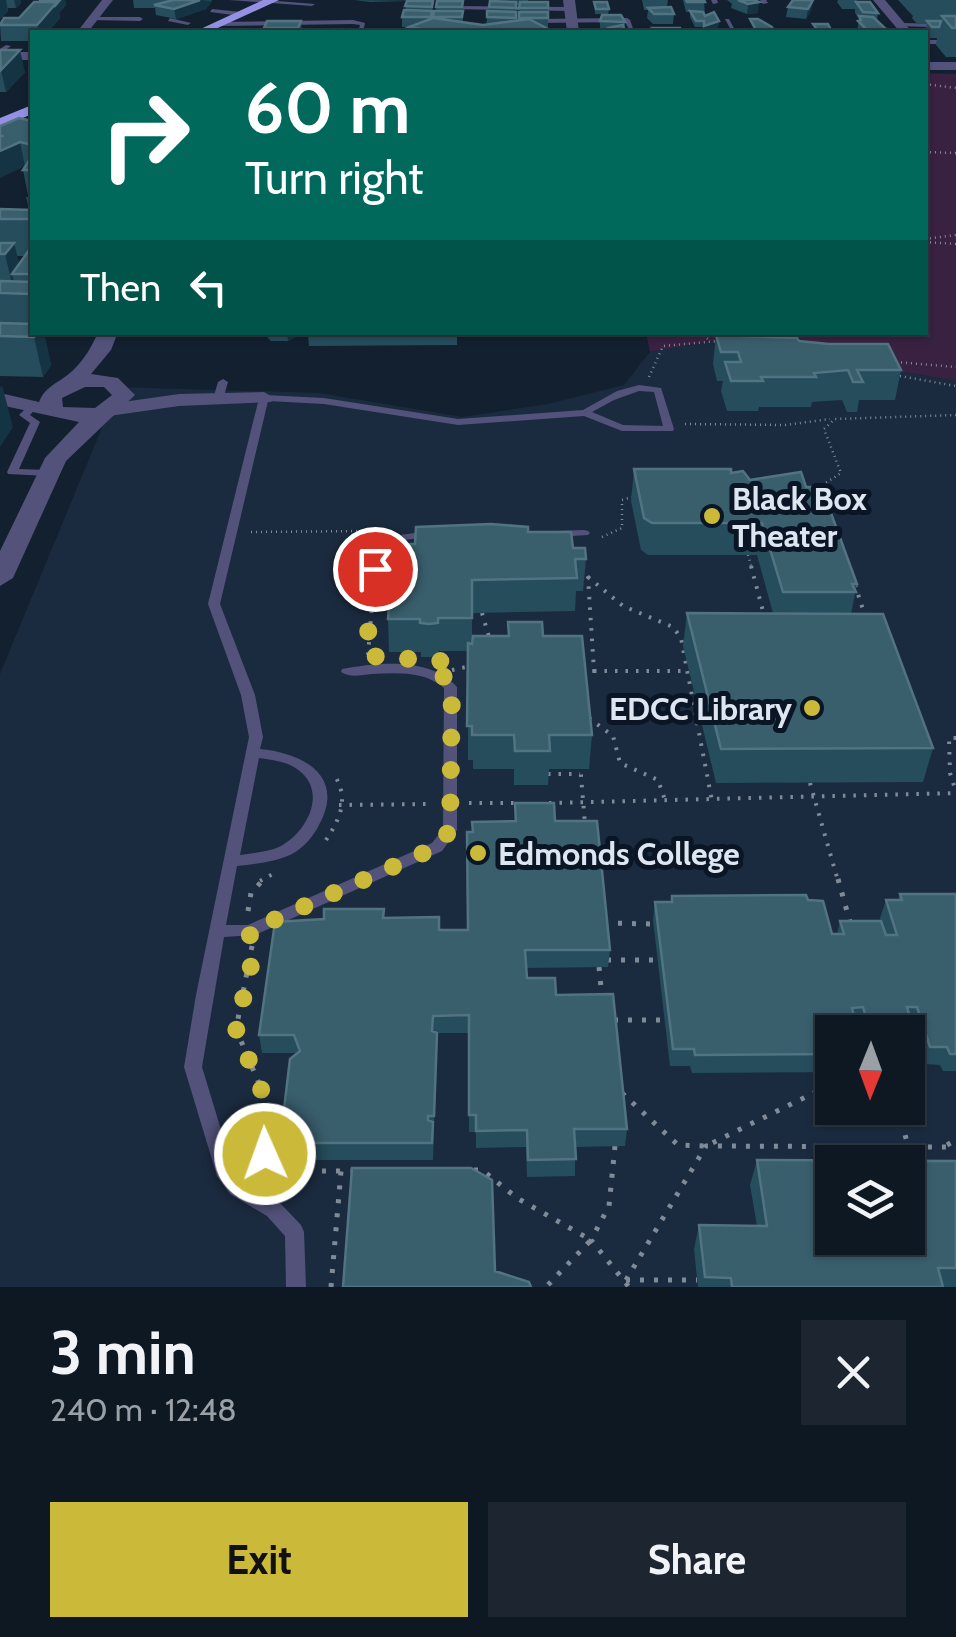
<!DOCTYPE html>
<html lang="en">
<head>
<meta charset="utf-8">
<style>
	body { margin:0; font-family:Cabin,sans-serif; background:#1c2530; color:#f1f3f6; height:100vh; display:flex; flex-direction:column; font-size:38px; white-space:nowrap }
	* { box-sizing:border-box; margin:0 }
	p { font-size:32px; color:#9ba0a6 }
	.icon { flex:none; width:55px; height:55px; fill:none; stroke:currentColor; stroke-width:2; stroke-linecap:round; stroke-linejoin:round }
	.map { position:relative; height:1287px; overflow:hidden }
	.drawer { display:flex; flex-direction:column; background:#0e1823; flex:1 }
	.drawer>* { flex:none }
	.guide { position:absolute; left:30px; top:30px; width:898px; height:305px; border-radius:0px; box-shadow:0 2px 8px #0004,0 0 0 2px #2e3741; background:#00695c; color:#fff; overflow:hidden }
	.needle { width:65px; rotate:181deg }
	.controls { position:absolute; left:815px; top:1015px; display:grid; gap:20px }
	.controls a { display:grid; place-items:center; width:110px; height:110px; border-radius:0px; background:#0e1823; box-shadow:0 2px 8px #0004,0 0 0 2px #2e3741; font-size:50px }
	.pin { position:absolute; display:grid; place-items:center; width:85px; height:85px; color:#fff; margin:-42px; border:5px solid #fff; border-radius:50%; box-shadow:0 2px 10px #0007 }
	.me { position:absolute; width:110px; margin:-55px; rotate:358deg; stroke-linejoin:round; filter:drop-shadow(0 0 8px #0008) }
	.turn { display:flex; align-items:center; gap:35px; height:210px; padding:0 50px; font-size:45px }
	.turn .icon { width:130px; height:130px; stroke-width:2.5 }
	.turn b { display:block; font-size:70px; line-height:85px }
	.then { display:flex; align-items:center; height:95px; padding:0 50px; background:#0003; gap:20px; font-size:38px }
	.round { display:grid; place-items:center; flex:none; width:105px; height:105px; border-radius:0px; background:#1c2530 }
	.overview { display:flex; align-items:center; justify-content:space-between; height:170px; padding:0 50px }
	h1 { font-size:60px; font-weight:700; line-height:75px }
	.primary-button { display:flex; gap:20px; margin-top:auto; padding:20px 50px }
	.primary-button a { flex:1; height:115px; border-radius:0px; background:#cbba39; color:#111; font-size:40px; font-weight:700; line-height:115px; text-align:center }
	.primary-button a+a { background:#1c2530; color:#f1f3f6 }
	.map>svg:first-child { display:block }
	.built { fill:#1b2b3f; fill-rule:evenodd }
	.green { fill:#382141 }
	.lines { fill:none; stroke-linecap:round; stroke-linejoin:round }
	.path-far2 { stroke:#808b97; stroke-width:2.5; stroke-dasharray:1 4; stroke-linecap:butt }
	.path-far1 { stroke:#808b97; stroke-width:4; stroke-dasharray:2.5 8; stroke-linecap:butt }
	.path { stroke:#808b97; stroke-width:5; stroke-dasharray:4 10; stroke-linecap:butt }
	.service { fill:#53527b; fill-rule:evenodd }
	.minor { fill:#53527b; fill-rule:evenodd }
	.tertiary { fill:#53527b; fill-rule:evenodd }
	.trunk { fill:#9490e4; fill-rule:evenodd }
	.wall { fill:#254d5c; fill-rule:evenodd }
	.shaded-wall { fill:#153443 }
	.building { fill:#395e6c; stroke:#527381; stroke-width:2.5; fill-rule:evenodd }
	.route { stroke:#cbba39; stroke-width:18; stroke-dasharray:0 32.4 }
	.poi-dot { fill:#cbba39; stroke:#0a1625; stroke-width:4 }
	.labels { text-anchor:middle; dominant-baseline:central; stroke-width:10; stroke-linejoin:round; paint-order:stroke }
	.poi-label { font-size:32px; font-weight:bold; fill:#dde5f0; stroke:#0a1625; text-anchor:start }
</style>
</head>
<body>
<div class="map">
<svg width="956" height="1287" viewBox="0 0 956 1287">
	<rect width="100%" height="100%" fill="#13202f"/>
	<!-- built -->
	<path class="built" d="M718 340 956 381V1287H0V674L104 423 114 387 319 393 462 417 548 404 624 385 650 352ZM832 1032H908V1108H832ZM832 1162H908V1238H832Z"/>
	<!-- green -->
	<path class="green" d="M925 73 956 74V381L718 340 650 352 646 333 925 332Z"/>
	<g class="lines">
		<!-- path-far2 -->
		<path class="path-far2" d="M925 84 956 88
			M925 152 956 153
			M925 239 956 235
			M925 242 956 244
			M699 332 708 339
			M769 332 789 339
			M896 362 956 367
			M900 376 956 386
			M649 377 663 346 718 341
			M685 424 785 425 830 419
			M821 495H825L821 486 841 473 824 429 835 419 956 415
			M251 532 366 531
			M602 537 622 528V500L632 497
			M748 555 752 569
			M376 569 395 558"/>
		<!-- path-far1 -->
		<path class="path-far1" d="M751 566 764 615
			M582 567 588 577 594 671H584
			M588 577 623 606 673 627 681 638 712 801
			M855 585 866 619
			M482 613 489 637
			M368 655 375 569 380 566
			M452 670 471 666
			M594 671H688
			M589 718 613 736 620 763 658 780 666 803
			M956 738H949L950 773 956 792
			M580 764 585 824
			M548 774H580
			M810 783 838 881
			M469 803H520
			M549 803 956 793
			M339 805 430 804
			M326 840C340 819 349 799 335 776
			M260 881 273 874"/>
		<!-- path -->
		<path class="path" d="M838 879 850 922
			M248 911 251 893 264 879
			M604 923 653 924
			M252 946 236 1029 263 1093 265 1154 279 1171H341
			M607 960H658
			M599 967 602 997
			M614 1020H665
			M622 1093 678 1145 706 1146 832 1084
			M898 1108 908 1146
			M947 1145 956 1140
			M615 1146 609 1206 591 1240 629 1287
			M474 1170H482L517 1198 591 1240 546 1287
			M626 1280 706 1146 956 1147
			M626 1280H697
			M331 1287 341 1171H354"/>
		<!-- service -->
		<path class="service" d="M229 0H264L315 4 312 6Z
			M711 0H717L718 3 713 4Z
			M760 0H766L768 3 763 4Z
			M449 6 570 7 573 9 570 11 447 9Z
			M212 9 241 12 244 14 241 16 210 12Z
			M93 17H140L143 19 140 21 91 20Z
			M170 18 191 23 188 25 168 21Z
			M627 18 630 20 634 31H630L625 22 534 23 531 21 534 19Z
			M725 19H729L736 32H732Z
			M353 20 365 23 363 32H358L360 25 353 24 219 26 216 24 219 22Z
			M900 23 956 24V28L898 26Z
			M171 29 177 32H169Z
			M925 40H956V44H925Z
			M6 45 11 46 0 54V49Z
			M223 379 228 382 223 399 221 401H215L213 399 218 382Z
			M639 385 661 388 674 429 673 431H622L584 416 458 425 324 404 268 401 220 604 255 695 263 737 260 749C303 753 346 776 319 825 313 837 304 847 292 854 275 862 256 864 237 866L226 925H248L432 843 443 829 444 688C424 671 398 673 372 674 361 675 350 678 341 672L342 669C379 662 431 657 457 687V830L442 851 255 935 224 937 202 1067 232 1166 244 1182 281 1204 301 1225 304 1232 306 1287H286L285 1236 267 1216 230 1194 217 1176 184 1067 196 995 249 737 241 695 208 604 259 398 264 395 324 398 458 419 583 410 617 391ZM639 391 654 392 663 426 623 425 592 412 614 400ZM259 758C272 760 286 761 297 769 329 791 307 833 279 847 267 852 253 853 240 855Z
			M35 401 40 404 30 415 40 422 19 469 48 470 53 473 48 476 8 474 7 472 30 423 19 415 32 402Z
			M584 530 588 531 590 533 588 535 556 537 550 534 556 531Z
			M431 531 437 534 435 536 390 542 359 554 353 551 384 537Z"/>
		<!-- minor -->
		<path class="minor" d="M102 0H113L88 32H77Z
			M264 392 274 398 271 402 179 406 109 416 99 410 109 404 179 394Z"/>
		<!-- tertiary -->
		<path class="tertiary" d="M563 0H575L579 32H567Z
			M873 0H885L912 32H900Z
			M0 52H32V60H0Z
			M925 62H956V70H925Z
			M98 332H118L111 350 91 374 118 378 135 395 66 461 13 578 0 586V551L45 458 79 422 0 405V393L39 402C44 390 51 386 62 379 78 369 91 350 98 332ZM85 387H104L112 395 95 408 63 407 62 398Z"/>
		<!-- trunk -->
		<path class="trunk" d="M263 0H279L209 32H194Z
			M32 105V114L0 128V118Z"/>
	</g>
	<!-- wall -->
	<path class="wall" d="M0 0H21V3L16 8H8V11L0 19Z
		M41 0H65L66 5 59 13 60 18 48 32H32V41H1L0 23 19 18Z
		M133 0H211L212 1 206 9 176 19 156 15 155 8H134Z
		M354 0 433 1 432 18 436 11 437 1H463V22L483 25H486L490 1 528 0V2H548V32H409V27H402V17L405 11 407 1 370 2ZM516 5H520L519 20 516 21Z
		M642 0H668L667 7 674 14 673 24H653L647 18 648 10H644Z
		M683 0H704L705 16 719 21 718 27 703 31V27H695L690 17V12H686Z
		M727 0H754L758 13 747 14 731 8 732 4Z
		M792 0H813L811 10 806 19 786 17 788 7Z
		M838 0H857V2L878 13 877 20 888 31V32H857L859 19 855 13V9H842L837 2Z
		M898 0H956V57H946L936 45 937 38H930L925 32 927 24H917L912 18 913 16Z
		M594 2 609 9 608 14H595Z
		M301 21 302 32H264V28Z
		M600 21 625 22V32H600Z
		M0 50 25 72 6 92H0Z
		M32 121V197L28 195 23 170 25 166 0 126Z
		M26 197H32V332H66L65 334H44L51 365 43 377 0 376V209H29ZM17 256H25L19 264Z
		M264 332H457V345L309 346 308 335 298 336 288 341H271L265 335Z
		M716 335 901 370 895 400H859L857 412H847L842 400 812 402 811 407H759L758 411H727L721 391 723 381H717L713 364Z
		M634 469 731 473 750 480 806 487 857 584 851 614 933 748 923 782 716 783 683 646 687 613H773L757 555H648L641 550 631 501Z
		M528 532 573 548 586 559 583 591H576L575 611 472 613V644L543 636 592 735 589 769H549L548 785H514V769H473V760H468V651H439L438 656 430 657H421V652H389L388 619 415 544Z
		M515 803 555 821 610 950 608 967 526 968 527 978 556 995 627 1129 625 1146 575 1147V1176L527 1177 526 1147 476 1148V1132H469V1033H437L433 1160H283L280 1143 296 1053H262L259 1035 384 918 440 930H468L473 832 514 821Z
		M900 894H956V1071H943L940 1065 924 1064 918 1081H908V1032H859L857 1025 832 1032V1072L692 1073 690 1066H670L653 920 655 902H671L672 896 808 900 832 934H837L840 921H881L880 918 886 900H898Z
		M757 1160 956 1161V1287H698L694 1249 699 1225 757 1226 750 1185Z"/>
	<!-- shaded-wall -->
	<path class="shaded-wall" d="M0 0H6L8 11 0 19Z
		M14 0H21V3L16 8Z
		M60 0H65L66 5 59 13 60 18 48 32H39L37 25Z
		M200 0 212 1 206 9 176 19 174 9Z
		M813 0 811 10 806 19 808 9Z
		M759 2 758 13 747 14 748 4Z
		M719 21 718 27 703 31 704 26Z
		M20 50 25 72 6 92 1 70Z
		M20 142 25 166 0 178V151Z
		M32 142V163L28 144Z
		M14 243 22 274H12L16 291 14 293 5 254Z
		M36 332H44L51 365 43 377 34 337Z
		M287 332H297L298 336 288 341Z
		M2 385 13 427 0 447V388Z
		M437 1033 438 1050 434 1133V1116Z"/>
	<!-- building -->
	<path class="building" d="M41 0H60L54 7 57 2H39Z
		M173 0H200L174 9 154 5Z
		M686 0H704L705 2H687Z
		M738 0H754L759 2 748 4Z
		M793 0H813L808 9 788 7Z
		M407 1H433L432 7 405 6Z
		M437 1H463L462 7H436Z
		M490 1 516 2V8L489 7Z
		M34 2H57L37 25H0L4 18H19Z
		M520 2H548V8H519Z
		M594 2H607L609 9H596Z
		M856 2H870L878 13 863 12Z
		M671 7 674 14H654L648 8Z
		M404 10 432 11 431 17H402Z
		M434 11H463L462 17H433Z
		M487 11 516 12V18L487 17Z
		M690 11 703 12 705 16 714 12 719 21 704 26V21H696Z
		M519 12H548V18H519Z
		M602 15H621L625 22 600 21Z
		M859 16 873 17 888 31H868L858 21 861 20Z
		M942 16H956V28H952Z
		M433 18 483 25 529 19 548 29 526 32H438L409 27Z
		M750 19H758L772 27 774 32H757Z
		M267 21H301L298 28H264Z
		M927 21H941L939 27H932Z
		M813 24H828L832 32 818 31Z
		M623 25 625 32H609L608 28Z
		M654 28H680L681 32H661Z
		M0 50H20L1 70Z
		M19 118 32 121V142L28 144 20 142 0 151V137L2 136 0 135V126Z
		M32 156V170H23Z
		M0 209 32 210V219H0Z
		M0 243H14L5 254H0Z
		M32 246V274H12Z
		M0 281 32 282V294L0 293Z
		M0 323 32 324V332H36L34 337 0 336Z
		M716 335 797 338 799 341 829 344H888L901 370H857L863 382H853L848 370 814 373 816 377H761L763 381H731L725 362H741L738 352H721Z
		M634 469H731V473L743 471 750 480 801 472 806 487H815L818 494H824L857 584H852L856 592H783L762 523H652L644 518Z
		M491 524 528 527V532H571L573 548H585L586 559H575L577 578 472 580V618H438V623L429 624 420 623V619H388L394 544H415L416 527Z
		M687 613 883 614 933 748 721 749Z
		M508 622H542L543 636H582L592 735H549L550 751H515L514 735H472V726H467L468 643 472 644 473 636H509Z
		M515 803H554L555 821H597L610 950H525L527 978H555L556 995 613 994 627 1129H574L576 1159 528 1160 527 1130 476 1131V1115H469V1015L433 1016 432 1031 437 1033 434 1116H428V1120L433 1122 432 1143H280L290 1059 300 1051 294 1035H259L275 922 324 919V909H384L383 918 439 917V930H468L467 832H473L472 822 516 821Z
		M900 894H956V1054H950L947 1047H930L917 1007H907L924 1063H908V1032H870L863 1007 852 1008 858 1032H832V1054L695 1055 694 1049H673L655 902H672V896L806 895 808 900 823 901 832 934H844L840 921H881L886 935H897L886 900H902Z
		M757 1160 956 1161V1268H938L943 1287H732L731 1278 705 1277 699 1225 767 1226ZM832 1162H908V1238H832Z
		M352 1168H471L492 1180 495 1271 529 1282 531 1287H343Z"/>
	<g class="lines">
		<!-- route -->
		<path class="route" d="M265 1154 263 1094 236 1029 254 953 249 931 437 847 450 830 452 687 443 677 456 667 440 661 369 656 366 652 375 569"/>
	</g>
	<!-- markers -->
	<g class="poi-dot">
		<circle cx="712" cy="516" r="10"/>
		<circle cx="812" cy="708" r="10"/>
		<circle cx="478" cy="853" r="10"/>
	</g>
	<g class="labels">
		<!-- poi labels -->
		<g class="poi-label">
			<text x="732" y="498">Black Box<tspan x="732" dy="37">Theater</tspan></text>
			<text x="792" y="708" text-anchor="end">EDCC Library</text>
			<text x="498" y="853">Edmonds College</text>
		</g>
	</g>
</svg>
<div class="controls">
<a><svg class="needle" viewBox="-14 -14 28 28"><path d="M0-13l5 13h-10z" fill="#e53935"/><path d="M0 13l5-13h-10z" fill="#9ba0a6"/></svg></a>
<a><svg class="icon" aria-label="layers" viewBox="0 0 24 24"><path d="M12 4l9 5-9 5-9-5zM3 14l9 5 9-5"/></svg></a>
</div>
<div class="pin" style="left:375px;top:569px;background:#d93025"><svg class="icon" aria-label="arrive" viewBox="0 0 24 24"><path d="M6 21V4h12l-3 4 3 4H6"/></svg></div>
<svg class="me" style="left:265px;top:1154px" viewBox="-20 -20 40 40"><circle r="17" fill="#cbba39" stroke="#fff" stroke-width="3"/><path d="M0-11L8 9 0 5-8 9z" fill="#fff"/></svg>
<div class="guide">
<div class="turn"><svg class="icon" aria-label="right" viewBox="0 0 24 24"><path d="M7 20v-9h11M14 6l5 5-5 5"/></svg><div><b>60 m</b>Turn right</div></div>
<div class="then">Then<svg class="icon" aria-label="left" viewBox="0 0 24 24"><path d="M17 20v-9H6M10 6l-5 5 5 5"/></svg></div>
</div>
</div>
<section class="drawer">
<div class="overview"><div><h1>3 min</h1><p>240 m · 12:48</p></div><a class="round"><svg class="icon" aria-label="close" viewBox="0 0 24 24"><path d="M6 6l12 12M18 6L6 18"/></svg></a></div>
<div class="primary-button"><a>Exit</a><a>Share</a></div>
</section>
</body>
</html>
